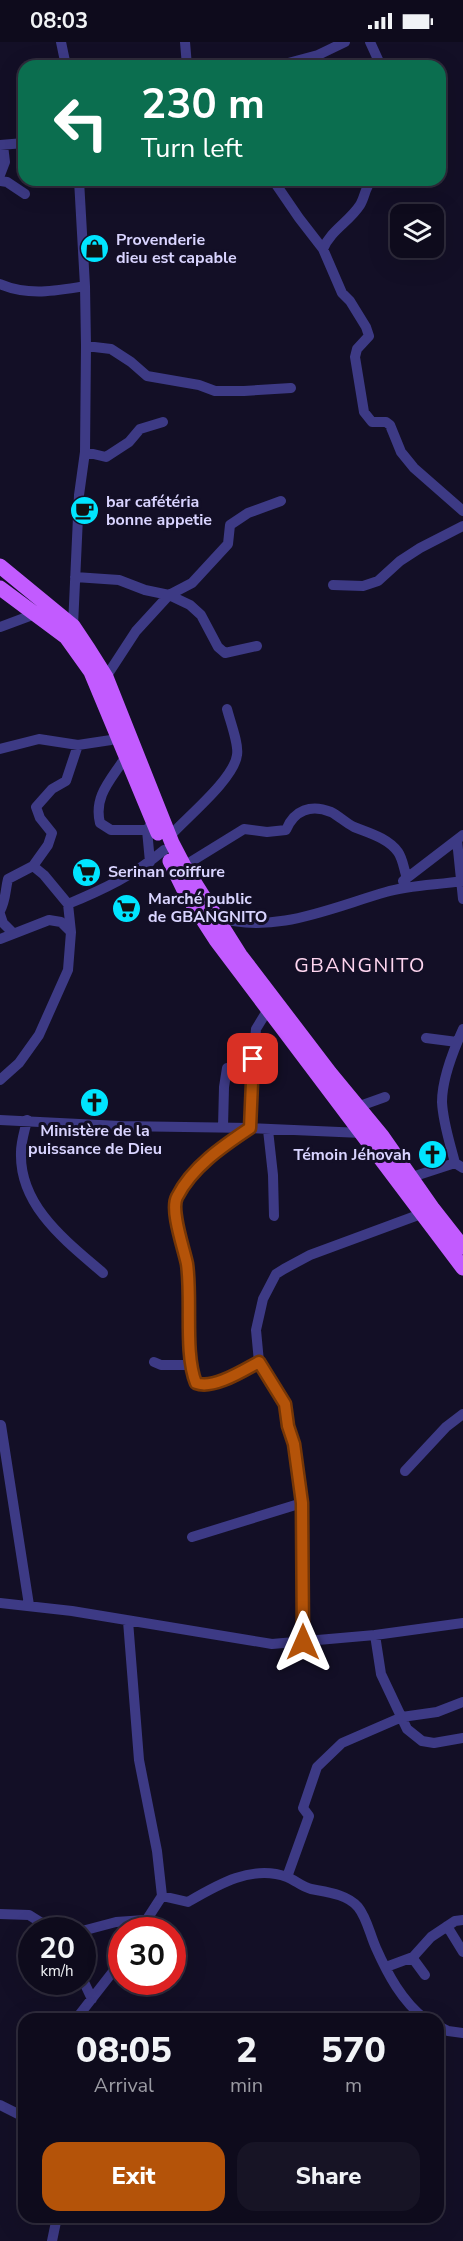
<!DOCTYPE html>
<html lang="en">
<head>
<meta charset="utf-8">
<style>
	body { margin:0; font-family:"Nunito Sans",sans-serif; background:#171425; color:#f1f3f6; height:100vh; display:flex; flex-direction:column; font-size:22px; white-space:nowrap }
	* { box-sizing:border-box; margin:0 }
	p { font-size:20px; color:#9b9ba3 }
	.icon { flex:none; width:33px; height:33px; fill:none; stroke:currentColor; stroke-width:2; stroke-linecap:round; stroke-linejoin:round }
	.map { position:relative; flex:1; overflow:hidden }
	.sheet { position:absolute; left:18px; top:1971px; width:426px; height:210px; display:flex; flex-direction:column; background:#0e0b1c; border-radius:18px; box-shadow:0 6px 24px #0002,0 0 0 2px #2e2b3b }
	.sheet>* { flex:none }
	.guide { position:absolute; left:18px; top:18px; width:428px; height:126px; border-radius:18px; box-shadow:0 6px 24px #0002,0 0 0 2px #2e2b3b; background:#0b6e4f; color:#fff; overflow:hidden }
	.tools { position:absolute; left:390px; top:162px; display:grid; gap:12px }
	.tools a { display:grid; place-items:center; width:54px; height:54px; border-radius:12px; background:#0e0b1c; box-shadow:0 6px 24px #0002,0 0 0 2px #2e2b3b; font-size:30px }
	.speed { position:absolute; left:18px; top:1875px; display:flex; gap:12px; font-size:30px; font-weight:700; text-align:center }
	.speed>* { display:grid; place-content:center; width:78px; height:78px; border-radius:50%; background:#0e0b1c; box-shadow:0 6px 24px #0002,0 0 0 2px #2e2b3b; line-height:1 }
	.speed small { font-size:15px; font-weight:400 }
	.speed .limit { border:9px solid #d22; background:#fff; color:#111 }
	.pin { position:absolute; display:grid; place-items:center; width:51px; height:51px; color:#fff; margin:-26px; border-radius:12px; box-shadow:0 3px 9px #0006 }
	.me { position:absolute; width:66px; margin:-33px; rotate:0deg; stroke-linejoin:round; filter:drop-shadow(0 0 4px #0008) }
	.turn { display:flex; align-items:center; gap:21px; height:126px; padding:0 24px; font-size:27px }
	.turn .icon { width:78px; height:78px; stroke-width:2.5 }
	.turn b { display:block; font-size:42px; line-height:51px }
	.eta { display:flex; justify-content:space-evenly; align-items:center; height:102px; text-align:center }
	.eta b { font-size:36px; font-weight:800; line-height:42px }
	.action { display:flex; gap:12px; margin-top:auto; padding:12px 24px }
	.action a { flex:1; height:69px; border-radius:18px; background:#b45309; color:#fff; font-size:24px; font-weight:800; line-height:69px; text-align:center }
	.action a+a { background:#171425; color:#f1f3f6 }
	.status { display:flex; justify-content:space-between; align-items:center; height:42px; padding:0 30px; background:#0e0b1c; direction:ltr }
	.status svg { height:16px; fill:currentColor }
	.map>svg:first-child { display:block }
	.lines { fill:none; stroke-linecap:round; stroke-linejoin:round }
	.street { stroke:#3d3a85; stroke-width:10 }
	.primary { stroke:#c25bff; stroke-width:15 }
	.route-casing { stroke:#753606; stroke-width:15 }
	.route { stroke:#b45309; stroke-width:10 }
	.labels { text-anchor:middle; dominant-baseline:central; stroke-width:6; stroke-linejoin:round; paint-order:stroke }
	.poi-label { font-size:16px; font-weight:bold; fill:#d9d4ff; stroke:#130f26; text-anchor:start }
	.quarter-label { font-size:20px; letter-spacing:1.5px; fill:#ffd6f0; stroke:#130f26 }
</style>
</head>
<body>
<div class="status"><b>08:03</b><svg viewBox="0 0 49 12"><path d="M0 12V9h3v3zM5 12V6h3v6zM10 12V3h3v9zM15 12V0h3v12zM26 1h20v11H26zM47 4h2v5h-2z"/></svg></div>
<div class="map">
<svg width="463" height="2199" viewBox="0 0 463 2199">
	<rect width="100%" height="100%" fill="#130f26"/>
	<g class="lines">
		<!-- street -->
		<path class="street" d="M61 0 66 24
			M185 0 187 24
			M370 0 381 24
			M277 24 318 13 345 0
			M0 103 24 101
			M0 133 5 120 3 103
			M273 138 299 176 323 207 342 251 350 259 366 285 369 294 357 307 355 315 364 370 372 380H386L390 383 401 410 414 426 463 469
			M0 139 7 140 25 152
			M323 207C331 188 349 180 360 163 365 155 365 145 372 138
			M0 242C28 254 56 249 85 244
			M86 304 111 307 131 320 147 334 199 343 215 349H244L291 346
			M85 410 106 415 129 400 140 387 163 380
			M75 535 119 538 145 548 169 553 190 563 201 573 218 605 225 611 257 604
			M333 543 363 544 378 539 400 519 420 506 463 484
			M73 584 79 453 85 410 86 304 85 244 79 138
			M0 585 35 572
			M106 635 136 589 169 553 192 541 228 502 230 483 248 471 281 459
			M0 707 39 697 78 703 111 698 117 693
			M126 714C113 736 93 753 100 781L111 788H147
			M457 798 463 857
			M172 799 171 793C187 775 234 737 237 713 239 702 230 679 227 667
			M150 820 147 788 151 782
			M33 824 48 803 52 791 40 776 36 765 52 747 66 739 78 703
			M184 824 244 787 267 790 286 788C294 768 311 762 331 770 339 774 346 781 354 785 369 791 388 796 398 810 403 817 404 828 407 836
			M403 839 463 793
			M0 869C6 858 5 849 8 837L33 824 44 833 68 862C102 848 136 832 164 808
			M0 872 3 881 13 891
			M216 875C274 893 330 866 386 850 410 843 438 843 463 839
			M0 897 49 878 61 880 71 890
			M463 987C453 1009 442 1036 442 1060 443 1081 450 1101 455 1121L463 1126
			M426 996 457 1000
			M0 1038 19 1021 39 993 68 928 71 890 68 862
			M357 1065 385 1055
			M0 1078 119 1084 250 1086 362 1091
			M27 1078C25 1088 21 1099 21 1110 19 1164 66 1199 103 1231
			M223 1085 224 1045 227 1026
			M268 1088 273 1133 274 1174
			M412 1135 455 1121
			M154 1320 161 1323H191L193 1334 198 1343C220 1343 240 1330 259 1320
			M191 1323C190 1290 192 1255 187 1222 184 1202 172 1179 175 1159 178 1137 232 1098 250 1086L252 1032 256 987 267 969
			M1 1383 29 1563
			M405 1429 446 1385 463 1372
			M192 1495 302 1461
			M0 1561 72 1569 272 1602 375 1593 463 1581
			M128 1579 139 1718 157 1809 162 1854 140 1888
			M375 1593 381 1632 407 1687 422 1699 434 1701 463 1696
			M303 1600 302 1461 294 1402 288 1384 285 1362 259 1320 256 1288 263 1257 276 1232 284 1227 310 1213 421 1172
			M287 1835 309 1774 303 1766 317 1725 342 1701 402 1675 437 1670 463 1660
			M162 1854 188 1860C217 1843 252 1822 287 1835 295 1838 302 1845 311 1847 326 1850 347 1852 358 1865 367 1876 370 1893 376 1906 388 1933 402 1959 425 1977
			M0 1872 29 1873 53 1888
			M447 1884 463 1910
			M82 1889 116 1880 145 1878
			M406 1918H414L425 1933
			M386 1925 413 1915 431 1895 455 1879 463 1878
			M82 1936 92 1957
			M76 1977 122 1918
			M438 1984 448 1989 463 1991
			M0 2063 24 2075
			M52 2199 57 2175"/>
		<!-- primary -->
		<path class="primary" d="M0 524 73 584 89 608 106 635 172 801 184 824 240 913 330 1031 382 1094 433 1167 463 1205
			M0 546 66 595 91 630 158 791
			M170 819 185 850 216 898 463 1226"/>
	</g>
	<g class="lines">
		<defs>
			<path id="route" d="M253 1017 250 1086C223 1104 192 1125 177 1155 170 1168 184 1207 187 1222 192 1257 184 1312 196 1341 213 1348 244 1328 259 1320L285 1362 288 1384 294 1402 302 1461 303 1600"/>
		</defs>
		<!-- route casing -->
		<use href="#route" class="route-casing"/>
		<!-- route -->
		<use href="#route" class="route"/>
	</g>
	<!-- icons -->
	<defs>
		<symbol id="shop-disc" viewBox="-11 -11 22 22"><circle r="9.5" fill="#00e5ff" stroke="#130f26"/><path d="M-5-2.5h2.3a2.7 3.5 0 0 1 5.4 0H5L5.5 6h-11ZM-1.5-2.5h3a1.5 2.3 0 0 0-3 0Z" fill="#111"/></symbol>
		<symbol id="cafe-disc" viewBox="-11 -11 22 22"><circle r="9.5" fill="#00e5ff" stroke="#130f26"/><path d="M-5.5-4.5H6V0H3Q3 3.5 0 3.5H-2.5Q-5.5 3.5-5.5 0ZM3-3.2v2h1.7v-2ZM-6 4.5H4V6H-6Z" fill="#111"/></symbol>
		<symbol id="supermarket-disc" viewBox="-11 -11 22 22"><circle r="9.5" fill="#00e5ff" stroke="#130f26"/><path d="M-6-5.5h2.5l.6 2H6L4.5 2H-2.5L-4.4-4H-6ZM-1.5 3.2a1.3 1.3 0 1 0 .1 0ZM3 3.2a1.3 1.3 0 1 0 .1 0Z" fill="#111"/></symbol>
		<symbol id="church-disc" viewBox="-11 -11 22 22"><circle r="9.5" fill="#00e5ff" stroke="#130f26"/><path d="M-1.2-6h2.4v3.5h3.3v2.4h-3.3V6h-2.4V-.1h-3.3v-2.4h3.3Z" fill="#111"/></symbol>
	</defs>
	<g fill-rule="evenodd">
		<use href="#shop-disc" x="78" y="190" width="33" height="33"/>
		<use href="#cafe-disc" x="68" y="452" width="33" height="33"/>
		<use href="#supermarket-disc" x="70" y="814" width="33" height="33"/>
		<use href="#supermarket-disc" x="110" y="850" width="33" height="33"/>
		<use href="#church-disc" x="78" y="1044" width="33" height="33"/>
		<use href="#church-disc" x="416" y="1096" width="33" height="33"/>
	</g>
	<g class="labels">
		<!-- poi labels -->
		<g class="poi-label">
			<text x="116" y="198">Provenderie<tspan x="116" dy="18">dieu est capable</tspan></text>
			<text x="106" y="460">bar cafétéria<tspan x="106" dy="18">bonne appetie</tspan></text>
			<text x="108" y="830">Serinan coiffure</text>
			<text x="148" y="857">Marché public<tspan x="148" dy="18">de GBANGNITO</tspan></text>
			<text x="95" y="1089" text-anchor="middle">Ministère de la<tspan x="95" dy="18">puissance de Dieu</tspan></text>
			<text x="411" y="1113" text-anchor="end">Témoin Jéhovah</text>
		</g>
		<!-- quarter labels -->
		<g class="quarter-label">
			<text x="360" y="923">GBANGNITO</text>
		</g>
	</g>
</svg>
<div class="tools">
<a><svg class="icon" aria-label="layers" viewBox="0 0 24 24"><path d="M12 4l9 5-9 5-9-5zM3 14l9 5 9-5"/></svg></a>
</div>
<div class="speed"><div>20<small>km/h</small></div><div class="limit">30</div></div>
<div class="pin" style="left:253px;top:1017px;background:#d93025"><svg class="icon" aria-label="arrive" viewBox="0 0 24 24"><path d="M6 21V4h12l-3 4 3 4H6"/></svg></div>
<svg class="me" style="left:303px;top:1600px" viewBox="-20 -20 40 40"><path d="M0-17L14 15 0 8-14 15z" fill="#b45309" stroke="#fff" stroke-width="4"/></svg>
<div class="guide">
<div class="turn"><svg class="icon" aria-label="left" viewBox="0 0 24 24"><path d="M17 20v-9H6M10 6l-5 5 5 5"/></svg><div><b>230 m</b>Turn left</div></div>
</div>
<section class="sheet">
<div class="eta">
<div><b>08:05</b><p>Arrival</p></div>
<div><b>2</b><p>min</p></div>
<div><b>570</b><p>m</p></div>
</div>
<div class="action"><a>Exit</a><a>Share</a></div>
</section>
</div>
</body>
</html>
